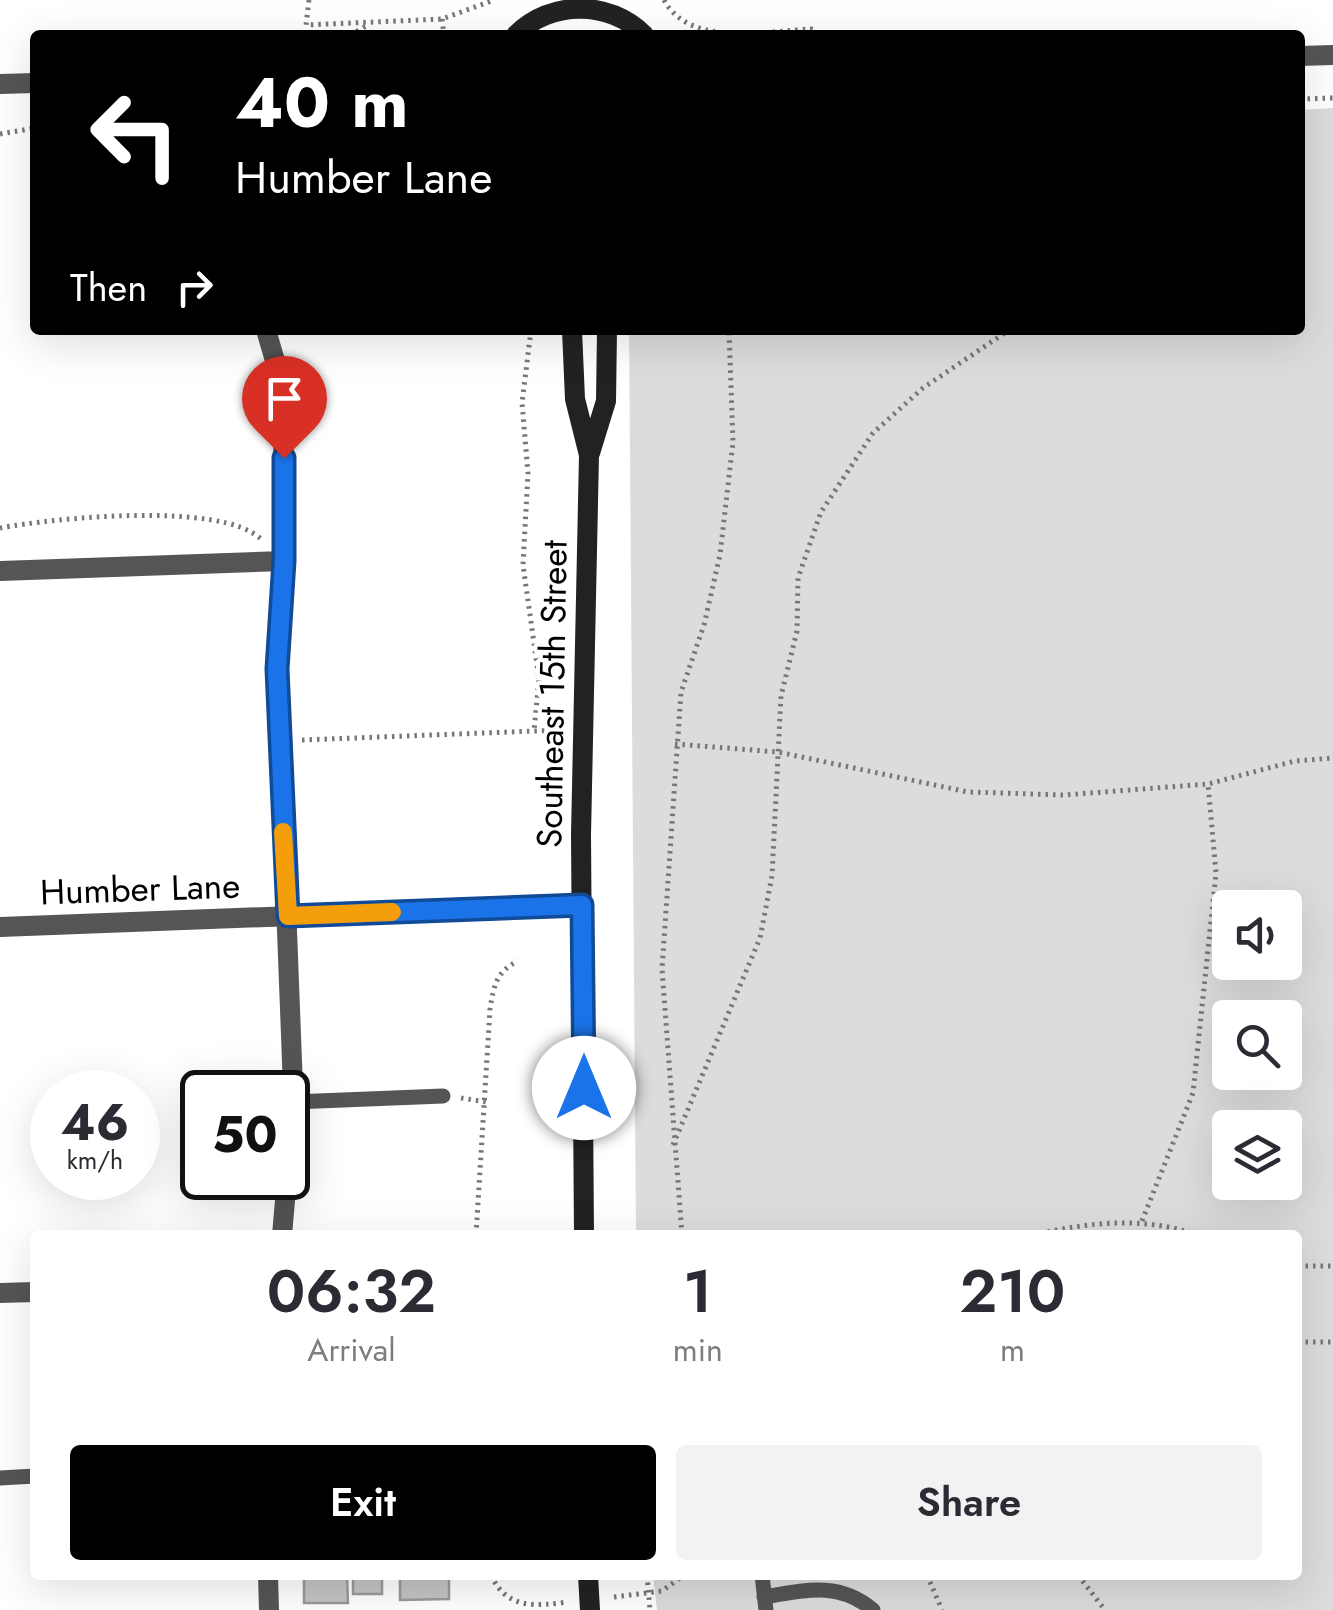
<!DOCTYPE html>
<html lang="en">
<head>
<meta charset="utf-8">
<style>
	body { margin:0; font-family:Jost,sans-serif; background:#f2f2f3; color:#2b2b33; height:100vh; display:flex; flex-direction:column; font-size:38px; white-space:nowrap }
	* { box-sizing:border-box; margin:0 }
	p { font-size:32px; color:#7c7c81 }
	.icon { flex:none; width:55px; height:55px; fill:none; stroke:currentColor; stroke-width:2; stroke-linecap:round; stroke-linejoin:round }
	.map { position:relative; flex:1; overflow:hidden }
	.drawer { position:absolute; left:30px; top:1230px; width:1272px; height:350px; display:flex; flex-direction:column; background:#fff; border-radius:10px; box-shadow:0 10px 40px #0002 }
	.drawer>* { flex:none }
	.guide { position:absolute; left:30px; top:30px; width:1275px; height:305px; border-radius:10px; box-shadow:0 10px 40px #0002; background:#000; color:#fff; overflow:hidden }
	.tools { position:absolute; left:1212px; top:890px; display:grid; gap:20px }
	.tools a { display:grid; place-items:center; width:90px; height:90px; border-radius:10px; background:#fff; box-shadow:0 10px 40px #0002; font-size:50px }
	.speed { position:absolute; left:30px; top:1070px; display:flex; gap:20px; font-size:50px; font-weight:700; text-align:center }
	.speed>* { display:grid; place-content:center; width:130px; height:130px; border-radius:50%; background:#fff; box-shadow:0 10px 40px #0002; line-height:1 }
	.speed small { font-size:25px; font-weight:400 }
	.speed .limit { border:5px solid #111; border-radius:15px; background:#fff; color:#111 }
	.pin { position:absolute; display:grid; place-items:center; width:85px; height:85px; color:#fff; margin:-102px -42px; border-radius:50% 50% 50% 0; rotate:-45deg; box-shadow:0 0 10px #0007 }
	.pin .icon { rotate:45deg }
	.me { position:absolute; width:110px; margin:-55px; rotate:0deg; stroke-linejoin:round; filter:drop-shadow(0 0 8px #0008) }
	.turn { display:flex; align-items:center; gap:35px; height:210px; padding:0 40px; font-size:45px }
	.turn .icon { width:130px; height:130px; stroke-width:2.5 }
	.turn b { display:block; font-size:70px; line-height:85px }
	.then { display:flex; align-items:center; height:95px; padding:0 40px; background:#0003; gap:20px; font-size:38px }
	.eta { display:flex; justify-content:space-evenly; align-items:center; height:170px; text-align:center }
	.eta b { font-size:60px; font-weight:600; line-height:70px }
	.button { display:flex; gap:20px; margin-top:auto; padding:20px 40px }
	.button a { flex:1; height:115px; border-radius:10px; background:#000; color:#fff; font-size:40px; font-weight:600; line-height:115px; text-align:center }
	.button a+a { background:#f2f2f3; color:#2b2b33 }
	.map>svg:first-child { display:block }
	.green { fill:#dcdcdc; fill-rule:evenodd }
	.building { fill:#c4c4c4; stroke:#999; stroke-width:2.5 }
	.lines { fill:none; stroke-linecap:round; stroke-linejoin:round }
	.path { stroke:#777; stroke-width:5; stroke-dasharray:2.5 5; stroke-linecap:butt }
	.service { stroke:#555; stroke-width:15 }
	.minor { stroke:#555; stroke-width:20 }
	.tertiary { stroke:#555; stroke-width:20 }
	.secondary { stroke:#222; stroke-width:20 }
	.route-casing { stroke:#114b97; stroke-width:25 }
	.route { stroke:#1a73e8; stroke-width:18 }
	.slow { stroke:#f59e0b; stroke-width:18 }
	.labels { text-anchor:middle; dominant-baseline:central; stroke-width:8; stroke-linejoin:round; paint-order:stroke }
	.street-label { font-size:35px; fill:#000; stroke:#fff }
</style>
</head>
<body>
<div class="map">
<svg width="1333" height="1610" viewBox="0 0 1333 1610">
	<rect width="100%" height="100%" fill="#fff"/>
	<!-- green -->
	<path class="green" d="M1333 108V1610H657L653 1575H1298V1235H636L629 330H1300V110ZM1230 908H1285V962H1230ZM1230 1018H1285V1072H1230ZM1230 1128H1285V1182H1230Z"/>
	<!-- building -->
	<path class="building" d="M304 1575H347L348 1603H304Z
		M353 1575H382V1594H353Z
		M400 1575H449V1599L400 1600Z"/>
	<g class="lines">
		<!-- path -->
		<path class="path" d="M309 0 306 25 442 19 494 0
			M664 0C690 48 766 31 811 29L822 35
			M442 19 444 35
			M350 35 366 26
			M1300 99 1333 98
			M0 134 35 128
			M531 330 522 403 528 473 523 565 539 679 534 731
			M0 528C54 518 221 501 261 539
			M302 740 561 730
			M675 744 778 752 968 792 1064 795 1208 784 1295 761 1333 758
			M461 1098 487 1102
			M673 1145 760 938 772 876 781 696 797 631 798 578 821 512 873 433 923 388 1009 330
			M1142 1221 1193 1093 1216 873 1208 784
			M476 1235 490 1009C494 985 496 972 518 961
			M682 1235 662 969 681 692 704 625 720 555 733 442 729 330
			M1033 1235C1090 1222 1142 1216 1198 1235
			M1298 1266H1333
			M1298 1342H1333
			M491 1575C507 1610 535 1606 568 1602
			M647 1575 650 1610
			M927 1575 942 1610
			M1078 1575 1105 1610
			M614 1597 662 1591 684 1575"/>
		<!-- service -->
		<path class="service" d="M293 1102 443 1096
			M0 1478 35 1476
			M762 1575 766 1610
			M764 1597C805 1590 839 1581 873 1610"/>
		<!-- minor -->
		<path class="minor" d="M266 330 283 388 284 561 277 669 294 1114 288 1173
			M0 571 284 561
			M0 927 582 905
			M282 1235 287 1178
			M0 1293 35 1292
			M268 1575 269 1610"/>
		<!-- tertiary -->
		<path class="tertiary" d="M1300 56 1333 55
			M0 84 35 83"/>
		<!-- secondary -->
		<path class="secondary" d="M516 35C550 0 610 0 644 35
			M572 330 575 399 589 455 581 835 584 1235
			M590 453 606 401 607 330
			M588 1575 590 1610"/>
	</g>
	<g class="lines">
		<defs>
			<path id="route" d="M284 458V561L277 669 288 916 582 905 584 1088"/>
		</defs>
		<!-- route casing -->
		<use href="#route" class="route-casing"/>
		<!-- route -->
		<use href="#route" class="route"/>
		<!-- slow -->
		<path class="slow" d="M283 832 288 916 392 912"/>
	</g>
	<g class="labels">
		<!-- street labels -->
		<g class="street-label">
			<text transform="translate(552 694) rotate(-89)">Southeast 15th Street</text>
			<text transform="translate(140 889) rotate(-2)">Humber Lane</text>
		</g>
	</g>
</svg>
<div class="tools">
<a><svg class="icon" aria-label="sound" viewBox="0 0 24 24"><path d="M4 9h4l5-4v14l-5-4H4zM17 9q2 3 0 6"/></svg></a>
<a><svg class="icon" aria-label="search" viewBox="0 0 24 24"><circle cx="10" cy="10" r="6"/><path d="M15 15l6 6"/></svg></a>
<a><svg class="icon" aria-label="layers" viewBox="0 0 24 24"><path d="M12 4l9 5-9 5-9-5zM3 14l9 5 9-5"/></svg></a>
</div>
<div class="speed"><div>46<small>km/h</small></div><div class="limit">50</div></div>
<div class="pin" style="left:284px;top:458px;background:#d93025"><svg class="icon" aria-label="arrive" viewBox="0 0 24 24"><path d="M6 21V4h12l-3 4 3 4H6"/></svg></div>
<svg class="me" style="left:584px;top:1088px" viewBox="-20 -20 40 40"><circle r="19" fill="#fff"/><path d="M0-13L10 11 0 6-10 11z" fill="#1a73e8"/></svg>
<div class="guide">
<div class="turn"><svg class="icon" aria-label="left" viewBox="0 0 24 24"><path d="M17 20v-9H6M10 6l-5 5 5 5"/></svg><div><b>40 m</b>Humber Lane</div></div>
<div class="then">Then<svg class="icon" aria-label="right" viewBox="0 0 24 24"><path d="M7 20v-9h11M14 6l5 5-5 5"/></svg></div>
</div>
<section class="drawer">
<div class="eta">
<div><b>06:32</b><p>Arrival</p></div>
<div><b>1</b><p>min</p></div>
<div><b>210</b><p>m</p></div>
</div>
<div class="button"><a>Exit</a><a>Share</a></div>
</section>
</div>
</body>
</html>
